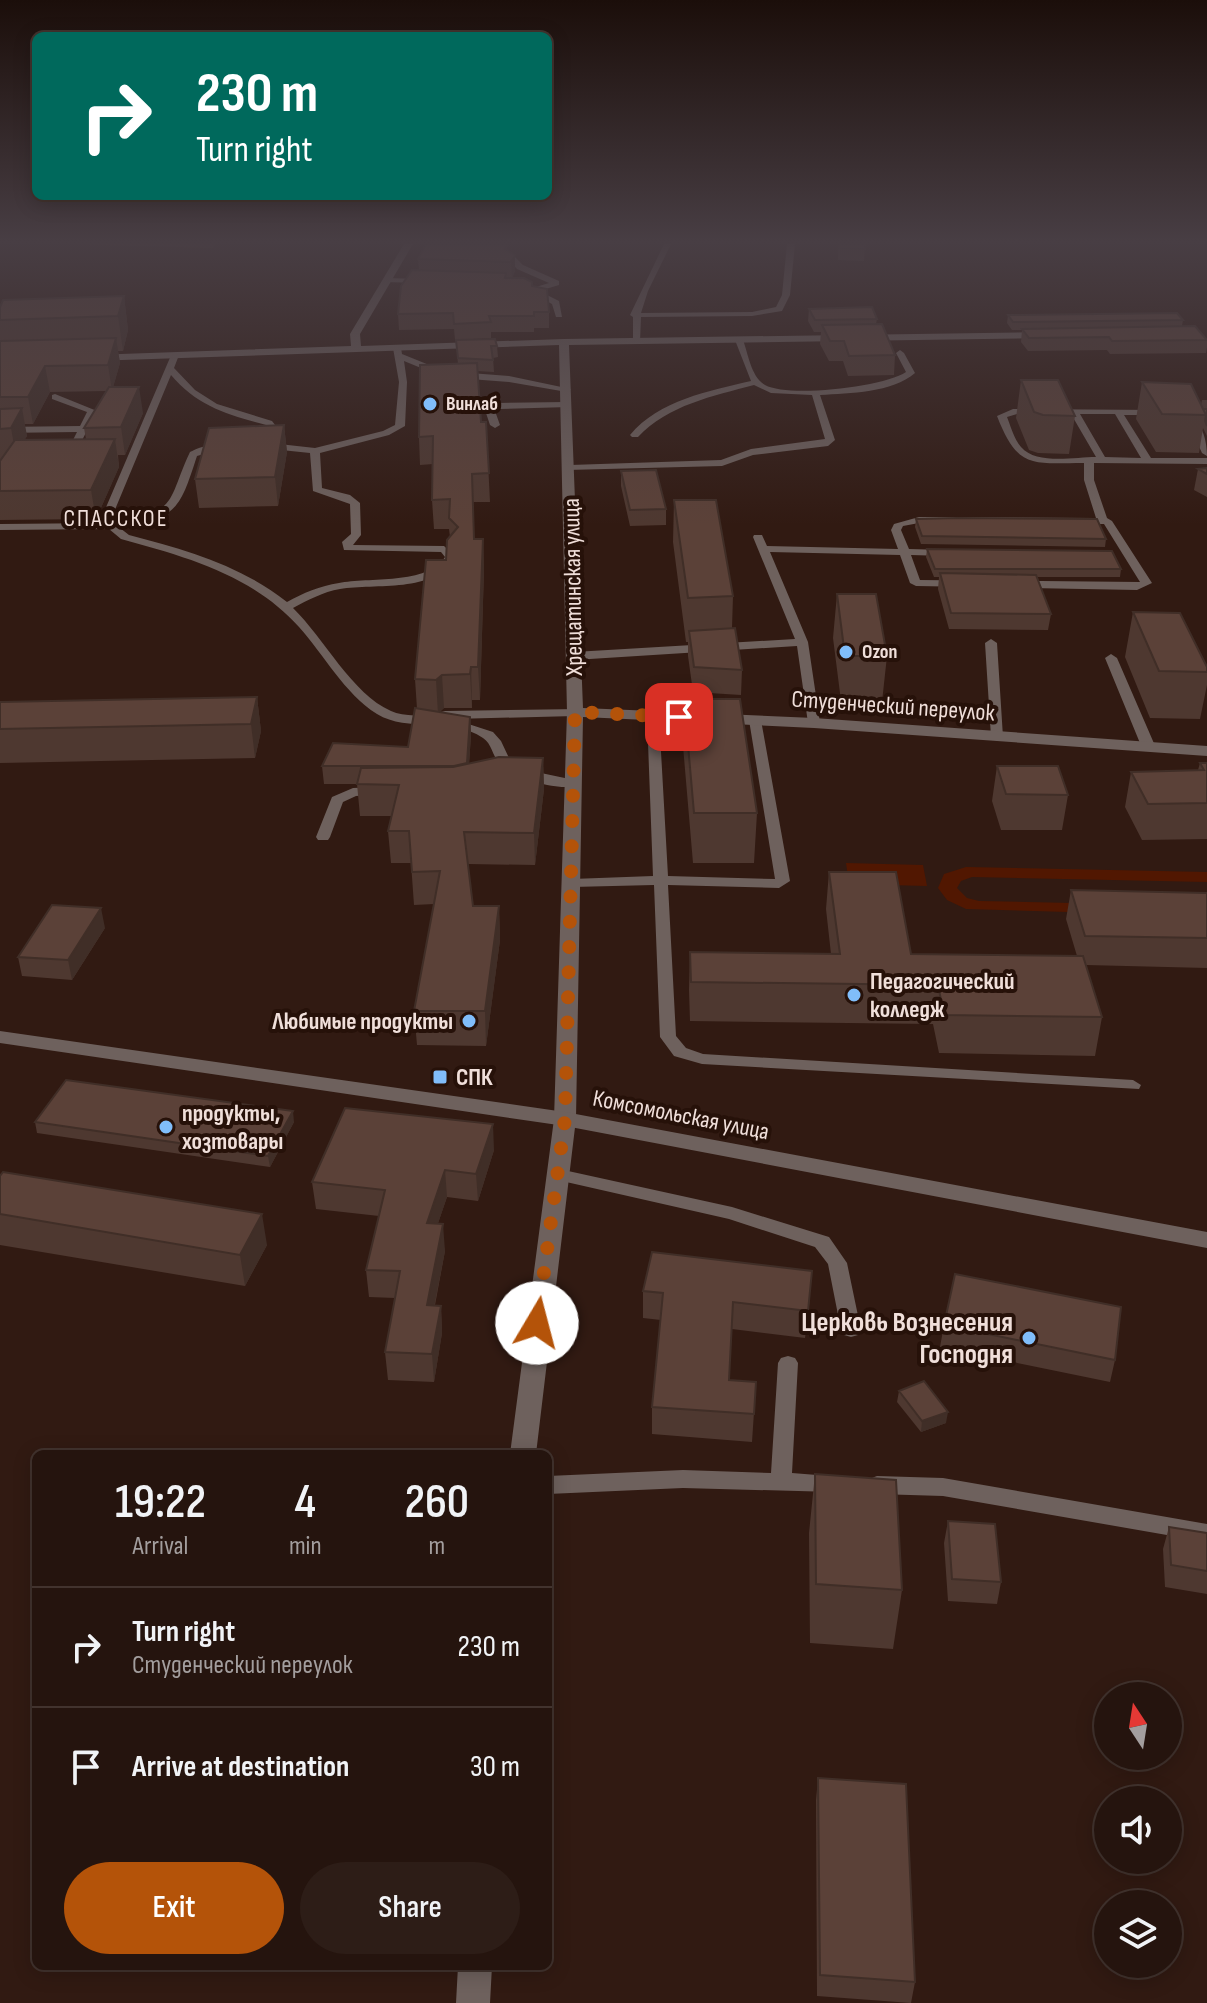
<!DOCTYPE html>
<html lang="en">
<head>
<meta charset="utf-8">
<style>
	body { margin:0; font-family:"Sofia Sans Condensed",sans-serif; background:#2d1d17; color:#f1f3f6; height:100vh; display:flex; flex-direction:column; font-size:30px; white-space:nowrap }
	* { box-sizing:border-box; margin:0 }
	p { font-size:26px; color:#a39e9e }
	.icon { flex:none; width:44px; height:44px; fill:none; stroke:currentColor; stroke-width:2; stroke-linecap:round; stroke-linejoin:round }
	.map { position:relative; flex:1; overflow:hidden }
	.drawer { position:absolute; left:32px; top:1450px; width:520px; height:520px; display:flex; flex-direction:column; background:#25140e; border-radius:12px; box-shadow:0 4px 20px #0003,0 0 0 2px #42332e }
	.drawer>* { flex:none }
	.top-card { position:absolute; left:32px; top:32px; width:520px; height:168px; border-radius:12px; box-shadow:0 4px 20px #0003,0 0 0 2px #42332e; background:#00695c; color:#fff; overflow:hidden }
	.needle { width:52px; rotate:348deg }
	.controls { position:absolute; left:1094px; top:1682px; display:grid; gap:16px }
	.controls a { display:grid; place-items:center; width:88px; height:88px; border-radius:50%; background:#25140e; box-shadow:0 4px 20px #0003,0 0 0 2px #42332e; font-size:40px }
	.pin { position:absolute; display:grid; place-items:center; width:68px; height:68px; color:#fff; margin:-34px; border-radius:16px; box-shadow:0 4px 12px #0006 }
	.me { position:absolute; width:88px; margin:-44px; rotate:8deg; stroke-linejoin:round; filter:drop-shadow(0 0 6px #0008) }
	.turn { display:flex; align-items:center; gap:28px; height:168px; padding:0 32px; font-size:36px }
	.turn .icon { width:104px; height:104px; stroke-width:2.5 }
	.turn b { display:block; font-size:56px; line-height:68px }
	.eta { display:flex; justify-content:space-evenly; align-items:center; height:136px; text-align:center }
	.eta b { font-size:48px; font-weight:600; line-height:56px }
	.primary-button { display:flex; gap:16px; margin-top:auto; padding:16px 32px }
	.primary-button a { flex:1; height:92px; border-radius:48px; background:#b45309; color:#fff; font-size:32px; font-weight:600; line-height:92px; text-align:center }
	.primary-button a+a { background:#2d1d17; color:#f1f3f6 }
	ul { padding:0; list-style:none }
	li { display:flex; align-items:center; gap:24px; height:120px; padding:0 32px; border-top:2px solid #42332e }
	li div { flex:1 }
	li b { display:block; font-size:30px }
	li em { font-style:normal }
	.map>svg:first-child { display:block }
	.green { fill:#511701 }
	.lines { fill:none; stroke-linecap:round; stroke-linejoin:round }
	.service { fill:#6e615d; fill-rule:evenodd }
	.minor { fill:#6e615d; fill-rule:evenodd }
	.tertiary { fill:#6e615d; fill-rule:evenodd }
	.wall { fill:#4e3830; fill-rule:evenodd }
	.shaded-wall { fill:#402e27 }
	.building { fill:#5b4138; stroke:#402e27; stroke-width:2 }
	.route { stroke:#b45309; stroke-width:14; stroke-dasharray:0 25.2 }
	.poi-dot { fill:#80bdfa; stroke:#261109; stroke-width:3 }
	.labels { text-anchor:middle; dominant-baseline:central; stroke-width:8; stroke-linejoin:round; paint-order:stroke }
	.far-poi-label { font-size:20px; font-weight:bold; fill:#f0dfda; stroke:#261109; text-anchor:start }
	.far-quarter-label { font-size:24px; letter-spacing:2px; fill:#f0dfda; stroke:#261109 }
	.street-label { font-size:24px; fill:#f0dfda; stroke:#261109 }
	.poi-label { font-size:24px; font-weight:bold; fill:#f0dfda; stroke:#261109; text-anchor:start }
	.near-poi-label { font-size:28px; font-weight:bold; fill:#f0dfda; stroke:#261109; text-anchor:end }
</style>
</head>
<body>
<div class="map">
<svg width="1207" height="2003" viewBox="0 0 1207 2003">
	<rect width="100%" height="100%" fill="#311a12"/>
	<!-- green -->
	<path class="green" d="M846 863 923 865 927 886 849 884Z
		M966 867 1207 872V882L972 877 961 881 957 888 967 898 979 901 1207 906V916L966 909 947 900 938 888 944 874Z"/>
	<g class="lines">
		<!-- service -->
		<path class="service" d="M495 244H502L523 265 559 281V285L539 291 559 301 562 317H556L552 304 526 290 549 283 517 269Z
			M664 244H671L648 291 641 313 752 312 776 307 782 295 787 244H795L790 295 782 311 752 316 641 317 640 342 633 344V317L630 315Z
			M385 278 424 279 428 281 424 283 382 282Z
			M739 338 743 340C748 353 751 377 765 385 788 398 884 387 906 372L896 353 900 350 904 353 915 373C892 393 850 393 820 395L835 440 828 446 753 455 722 466 567 470V466L570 465 721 460 751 449 825 439 812 395 771 393 754 385C713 396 668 405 638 437H632L630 435C659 400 709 391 751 381L735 340Z
			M397 345 401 348 402 354 444 371 509 376 571 389 567 392 509 382 443 377 404 361 407 382 405 426 389 435 320 453 322 488 350 495 360 503 361 535 353 545 444 546 456 557C434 594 376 583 340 589 323 592 308 600 293 608 324 638 352 694 391 711 404 717 425 715 440 717L441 712 445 711 579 709V715L575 716 453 719 493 732 501 741 509 758 522 769 579 781V787C559 790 512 780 499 763 492 755 492 744 483 738 451 716 408 733 377 714 344 693 325 656 299 627 252 575 187 557 121 539L109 529 0 530V524L106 523 104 512 172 353 179 355 174 368 195 390 217 404 272 421 279 430V444L315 448 383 431 395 425 399 382 393 348ZM171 375C197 406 228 415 266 425L269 430V443L262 444V448L310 453 313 491 350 504 351 534 342 542 344 550 441 552 445 557C428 585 368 577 339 583 320 586 303 593 287 602 240 565 186 550 129 535L120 528C178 518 180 508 197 456L227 447C216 441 200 447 190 452 167 501 179 512 116 522L114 512Z
			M55 394 97 411 73 458 65 456 77 432 0 433V427L80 426 87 412 52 399V395Z
			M566 402 571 405 569 407 499 409 495 411 500 425 495 428 490 425 485 410 497 403Z
			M1013 409 1160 410 1162 412 1157 415H1124L1151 458H1207V464L1094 463V480L1107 518 1112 521 1152 583 1137 590 916 586 910 583 900 555 770 552 808 642 820 723 814 727 808 723 797 646 574 660 568 656 574 652 795 639 753 537 754 535H762L767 546 898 549 891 530 894 524 919 517 1096 518 1084 480V463C1032 463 1018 470 997 416ZM1017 414H1071L1096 457C1074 457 1036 465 1021 447 1014 439 1011 427 1007 417ZM1080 414H1115L1141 458 1105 457ZM919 523 1104 524 1140 582 920 580 911 555 945 556 950 553 945 550 909 549 901 530 903 526Z
			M1192 417C1203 425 1207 442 1207 456L1202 453 1187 420Z
			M991 639 997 643 1003 737 997 741 991 737 985 643Z
			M1111 654 1117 658 1156 748 1154 751H1144L1142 748 1105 658Z
			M653 712 659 716 668 876 775 879 749 720 755 716 761 720 790 881 779 888 668 885 676 1036 686 1048 703 1054 1133 1080 1141 1085 1139 1089 702 1064 674 1056 660 1037 654 885 572 887 565 883 572 879 653 876 647 716Z
			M378 787 385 791 383 794 356 796 343 802 330 837 328 840H318L316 837 332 797 353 788Z
			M559 1169 732 1207 829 1237 847 1263 861 1330 858 1335 851 1337 844 1335 841 1330 828 1264 815 1247 729 1219 553 1179 550 1175 553 1171Z
			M788 1356 795 1358 798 1363 792 1473 842 1477 845 1483 842 1489 834 1492 683 1488 548 1494V1476L683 1470 771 1473 778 1363 781 1358Z
			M877 1476 943 1478 1207 1524V1542L943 1496 877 1494 869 1491 866 1485 869 1479Z"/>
		<!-- minor -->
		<path class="minor" d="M404 244H413L360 334 361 346 564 339 1048 332 1053 335 1048 338 569 345 583 708 814 718 1207 746V756L814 728 583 717 576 1119 536 1454H510L554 1119 567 712 559 345 92 361 87 358 92 355 351 346 350 334Z
			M458 1966H492L490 2003H456Z"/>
		<!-- tertiary -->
		<path class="tertiary" d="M0 1031 565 1112 1207 1232V1248L565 1126 0 1043Z"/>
	</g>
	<!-- wall -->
	<path class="wall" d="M71 244H216L213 248Z
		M838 244H865L864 261 838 260Z
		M507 250 515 255V271L512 278 532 286 549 312V328H534V332H491V338L455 340 454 329 399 330 398 314 419 271 418 259Z
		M124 296 128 330 123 351H118L120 363 113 387 143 413 125 455H118L119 467 96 519 0 520V307ZM106 391 84 428 86 439 24 440 27 436 24 424H33L50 392Z
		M809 309 877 319 876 324 895 355 894 375 848 376 843 361H829L820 344 821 332H814L808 321Z
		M1008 315 1183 320 1182 326 1207 339V347L1206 353 1110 354 1107 350 1028 351 1021 342 1022 330H1012L1007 323Z
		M456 340 497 346 498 357 493 358 494 372 477 371 481 422H486L490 502H473L474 539H483L484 569 480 700H472V708H444L439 712 470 717 471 735 469 764 543 758 544 789 535 865 468 864 473 906H499L500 940 486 1046 417 1045 414 1011 434 904 414 905 411 863H391L388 831 392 816H360L357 784H324L322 766 408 747 417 709 415 679 446 560 450 537 449 529H434L432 500 433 464 420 465 419 437 458 364Z
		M1021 380 1075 416 1069 454 1038 453 1029 450 1016 418Z
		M1142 382 1201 405 1202 400H1207V436L1203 428 1199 453 1156 452 1136 419Z
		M284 425 287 452 278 506 199 508 195 479Z
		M1207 468V497L1194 490 1198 469Z
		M621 471 666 509V525L630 526 621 486Z
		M674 500 733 596 732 628 742 670 741 695 693 692 688 656V642H686L673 542Z
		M916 519 1106 539 1105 547 921 544 915 527Z
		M927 549 1121 569 1120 577H1036L1051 614 1048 630 949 629 938 589 939 577H934L926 557Z
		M837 594 887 656 882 702 841 701 833 638Z
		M1133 612 1207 667V685L1200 719 1150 718 1125 657Z
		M257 697 261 731 255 758 0 763V702Z
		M684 699 757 813 754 863H693L683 746Z
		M1200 763H1207V839L1142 840 1125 807 1131 772 1198 770Z
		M997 766 1068 795 1062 830H1001L992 801Z
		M829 872 911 954 1077 956 1066 919 1071 890 1207 893V968L1086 965 1102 1017 1095 1056 939 1053 933 1024 690 1021 689 990 690 952 831 954 826 909Z
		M105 928 72 980 22 976 18 957Z
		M35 1122H294L270 1167 37 1133Z
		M494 1150 478 1201 447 1197 438 1223 445 1251 435 1305 441 1306 442 1333 434 1382 388 1380 385 1352 395 1298 369 1297 366 1270 379 1216 316 1209 312 1182Z
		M0 1176 267 1245 245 1286 0 1245Z
		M643 1291 810 1298 805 1338 732 1329 729 1380 756 1382 752 1442 652 1434V1407L661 1320 643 1318Z
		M944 1325 1115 1360 1110 1382 940 1347Z
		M899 1391 946 1423 921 1432 897 1402Z
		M815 1474 902 1590 893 1649 810 1643 809 1533Z
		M948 1521 1001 1582 997 1604 948 1601 944 1543Z
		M1169 1527 1207 1533V1594L1165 1587 1163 1549Z
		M818 1778 915 1982 911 2003 817 1996 816 1800Z"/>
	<!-- shaded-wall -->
	<path class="shaded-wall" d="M515 255V271L512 279 511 262Z
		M124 296 128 330 123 351 118 316Z
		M116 338 120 363 112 391 108 365Z
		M45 366 50 392 33 424 28 397Z
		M139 387 143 413 125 455 121 427Z
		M22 408 27 436 16 456 11 428Z
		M284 425 287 452 278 506 275 477Z
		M115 439 119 467 96 519 91 490Z
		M483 539 484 569 480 700 478 667Z
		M471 667 472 700V708L470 674Z
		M442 675 444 708 438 714 436 680Z
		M257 697 261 731 255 758 251 724Z
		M470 717 471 735 468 781 455 784Z
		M543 758 544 789 535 865 534 833Z
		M499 906 500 940 486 1046 485 1011Z
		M101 908 105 928 72 980 68 960Z
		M293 1111 294 1122 270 1167 268 1156Z
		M493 1124 494 1150 478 1201 476 1174Z
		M445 1170 447 1197 429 1250 427 1223Z
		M262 1214 267 1245 245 1286 240 1255Z
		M443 1224 445 1251 429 1333 427 1305Z
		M441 1306 442 1333 434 1382 432 1354Z
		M948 1412 946 1423 921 1432 922 1421Z"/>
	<!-- building -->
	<path class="building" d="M426 244H506L507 246 505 249 515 255 511 262 418 259Z
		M839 244H865V249L839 248Z
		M412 270 506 273 505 278H524L532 282V286L547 289 549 312H534V316H489L491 322 454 324 453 313 398 314 401 286Z
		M124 296 118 316 0 320V307L3 300Z
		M872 307 877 319 815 320 809 309Z
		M1177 313 1183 320 1013 322 1008 315Z
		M882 324 895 355 849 356 844 341H830L822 325Z
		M1195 326 1207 340 1112 341 1109 337 1029 338 1022 329Z
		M116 338 108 365 45 366 28 397H0V341Z
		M495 339 497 346H491L493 360 458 358 456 340Z
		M477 363 481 422H486L489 473 472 474 474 539H483L478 667H471L470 674 442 675 436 680 415 679 426 560H446L447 540 458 527 449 518 450 499 432 500 433 436 419 437 420 365Z
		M1021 380H1058L1075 416 1043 415 1034 412Z
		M1142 382 1191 384 1206 415 1162 414Z
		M109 387H139L121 427 84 428Z
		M22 408 11 428 0 429V409Z
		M1203 409H1207V426L1205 421 1206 415Z
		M284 425 275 477 195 479 209 428Z
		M115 439 91 490 0 491V461L15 440Z
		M1207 468V474L1198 469Z
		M656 470 666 509 630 510 621 471Z
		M674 500H716L733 596 688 598Z
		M958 518 1097 519 1106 539 922 536 916 519Z
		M927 549 1112 551 1121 569H935Z
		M940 573 1036 575 1051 614 951 613Z
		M837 594H876L887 656H845Z
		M1133 612 1180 613 1207 667V672L1159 671Z
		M735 628 742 670 694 667 689 631Z
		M257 697 251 724 0 729V702Z
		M684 699H740L757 813H694Z
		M415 708 470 717 467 763 454 766H322L333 743 408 747Z
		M499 757 543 758 534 833 464 832 473 906H499L485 1011H414L440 871 412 872 409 831H388L399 785 357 784 361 768 453 767Z
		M1200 763H1207V803L1148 804 1131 772 1204 770Z
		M997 766H1058L1068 795 1006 794Z
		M829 872H896L911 954 1083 956 1102 1017 944 1015 938 985 691 982 690 952 840 954Z
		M1071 890 1207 893V938L1085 936Z
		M52 905 101 908 68 960 18 957Z
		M66 1080 293 1111 268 1156 35 1122Z
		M345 1108 493 1124 476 1174 445 1170 427 1223 443 1224 427 1305 441 1306 432 1354 385 1352 400 1271 366 1270 385 1190 312 1182Z
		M3 1172 262 1214 240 1255 0 1214V1176Z
		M652 1252 812 1271 808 1311 733 1302 729 1380 756 1382 754 1414 652 1407 663 1293 643 1291Z
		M955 1274 1121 1307 1115 1360 944 1325Z
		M924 1381 948 1412 922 1421 899 1391Z
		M815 1474 896 1480 902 1590 816 1584Z
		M948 1521 995 1524 1001 1582 952 1579Z
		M1169 1527 1207 1533V1571L1171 1565Z
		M818 1778 906 1784 915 1982 820 1975Z"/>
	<!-- sky -->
	<linearGradient id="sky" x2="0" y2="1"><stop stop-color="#1b0e0a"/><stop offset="0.46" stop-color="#483e44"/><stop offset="1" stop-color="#483e44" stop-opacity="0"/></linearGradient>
	<rect width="1207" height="525" fill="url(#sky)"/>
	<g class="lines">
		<!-- route -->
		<path class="route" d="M537 1323 565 1119 575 712 679 717"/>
	</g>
	<!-- markers -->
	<g class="poi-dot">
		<circle cx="430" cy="404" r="8"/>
		<circle cx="846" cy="652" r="8"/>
		<circle cx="854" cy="995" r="8"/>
		<circle cx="469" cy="1021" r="8"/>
		<rect x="432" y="1069" width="16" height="16" rx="4"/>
		<circle cx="166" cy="1127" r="8"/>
		<circle cx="1029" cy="1338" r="8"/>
	</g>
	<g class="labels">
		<!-- far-poi labels -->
		<g class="far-poi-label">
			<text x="446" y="404">Винлаб</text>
			<text x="862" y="652">Ozon</text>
		</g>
		<!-- far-quarter labels -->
		<g class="far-quarter-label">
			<text x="116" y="518">СПАССКОЕ</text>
		</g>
		<!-- street labels -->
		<g class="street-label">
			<text transform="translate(573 587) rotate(-91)">Хрещатинская улица</text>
			<text transform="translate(893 706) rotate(4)">Студенческий переулок</text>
			<text transform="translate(681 1115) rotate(11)">Комсомольская улица</text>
		</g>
		<!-- poi labels -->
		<g class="poi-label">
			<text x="870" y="981">Педагогический<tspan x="870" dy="28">колледж</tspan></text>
			<text x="453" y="1021" text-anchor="end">Любимые продукты</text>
			<text x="456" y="1077">СПК</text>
			<text x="182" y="1113">продукты,<tspan x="182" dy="28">хозтовары</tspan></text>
		</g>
		<!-- near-poi labels -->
		<g class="near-poi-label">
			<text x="1013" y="1322">Церковь Вознесения<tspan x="1013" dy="32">Господня</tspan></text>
		</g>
	</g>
</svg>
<div class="controls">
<a><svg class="needle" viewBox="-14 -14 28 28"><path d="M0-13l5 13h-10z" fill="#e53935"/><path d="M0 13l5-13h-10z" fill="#a39e9e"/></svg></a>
<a><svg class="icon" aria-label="sound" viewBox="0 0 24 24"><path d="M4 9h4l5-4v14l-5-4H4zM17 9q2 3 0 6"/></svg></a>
<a><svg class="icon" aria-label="layers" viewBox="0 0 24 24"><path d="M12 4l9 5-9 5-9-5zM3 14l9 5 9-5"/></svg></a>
</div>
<div class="pin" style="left:679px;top:717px;background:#d93025"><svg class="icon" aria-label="arrive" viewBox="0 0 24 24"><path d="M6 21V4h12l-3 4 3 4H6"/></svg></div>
<svg class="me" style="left:537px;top:1323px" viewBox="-20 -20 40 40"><circle r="19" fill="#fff"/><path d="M0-13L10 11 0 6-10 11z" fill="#b45309"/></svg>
<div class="top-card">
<div class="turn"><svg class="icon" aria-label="right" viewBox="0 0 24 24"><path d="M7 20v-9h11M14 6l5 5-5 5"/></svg><div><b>230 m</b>Turn right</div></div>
</div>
<section class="drawer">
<div class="eta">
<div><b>19:22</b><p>Arrival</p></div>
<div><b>4</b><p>min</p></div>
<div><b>260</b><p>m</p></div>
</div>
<ul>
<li><svg class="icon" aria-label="right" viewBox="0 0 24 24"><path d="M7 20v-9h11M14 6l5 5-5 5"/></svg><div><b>Turn right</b><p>Студенческий переулок</p></div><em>230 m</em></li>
<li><svg class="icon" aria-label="arrive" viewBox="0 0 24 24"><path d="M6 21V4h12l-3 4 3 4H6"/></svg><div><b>Arrive at destination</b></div><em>30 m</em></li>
</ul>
<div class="primary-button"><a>Exit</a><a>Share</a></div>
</section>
</div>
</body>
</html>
